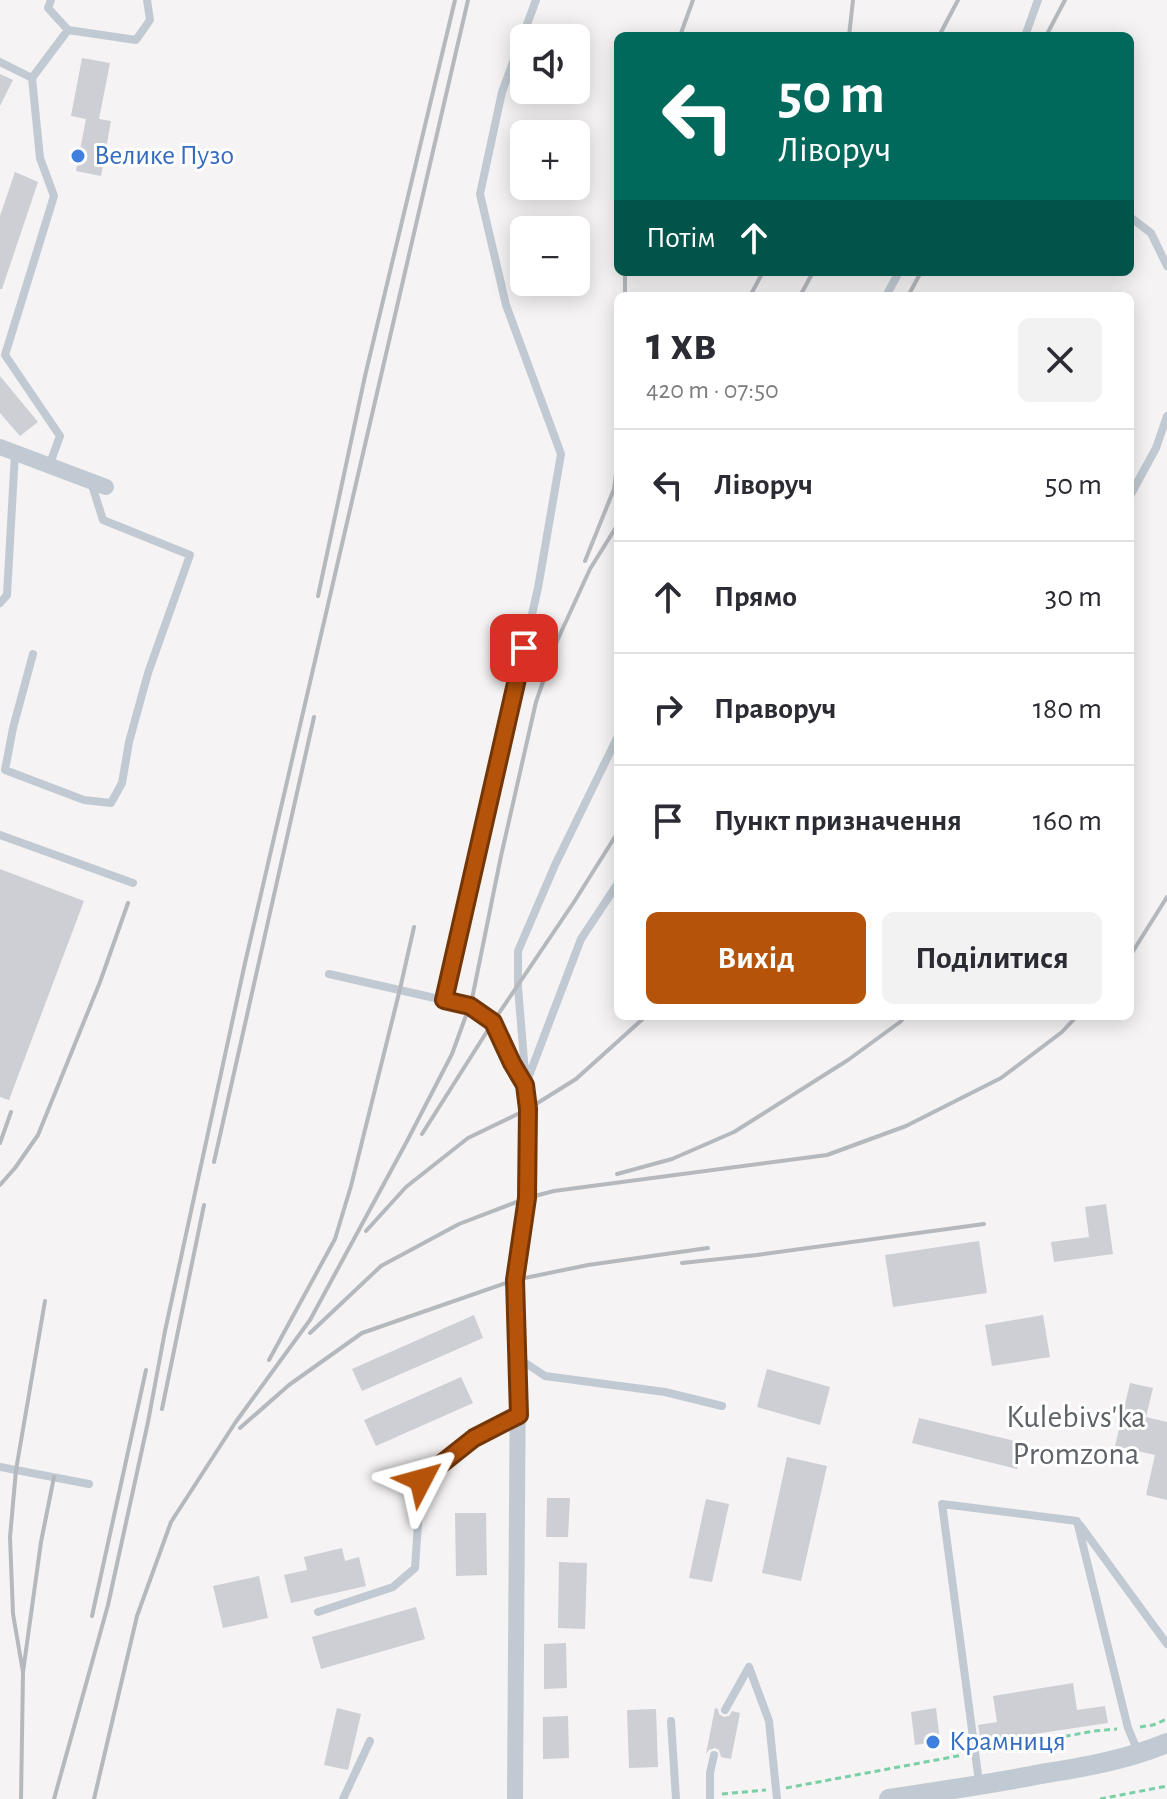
<!DOCTYPE html>
<html lang="uk">
<head>
<meta charset="utf-8">
<style>
	body { margin:0; font-family:"Alegreya Sans",sans-serif; background:#f2f2f3; color:#2b2b33; height:100vh; display:flex; flex-direction:column; font-size:30px; white-space:nowrap }
	* { box-sizing:border-box; margin:0 }
	p { font-size:26px; color:#7c7c81 }
	.icon { flex:none; width:44px; height:44px; fill:none; stroke:currentColor; stroke-width:2; stroke-linecap:round; stroke-linejoin:round }
	.map { position:relative; flex:1; overflow:hidden }
	.side { position:absolute; left:614px; top:292px; width:520px; height:728px; display:flex; flex-direction:column; background:#fff; border-radius:12px; box-shadow:0 4px 20px #0003 }
	.side>* { flex:none }
	.hud { position:absolute; left:614px; top:32px; width:520px; height:244px; border-radius:12px; box-shadow:0 4px 20px #0003; background:#00695c; color:#fff; overflow:hidden }
	.fabs { position:absolute; left:510px; top:24px; display:grid; gap:16px }
	.fabs a { display:grid; place-items:center; width:80px; height:80px; border-radius:12px; background:#fff; box-shadow:0 4px 20px #0003; font-size:40px }
	.pin { position:absolute; display:grid; place-items:center; width:68px; height:68px; color:#fff; margin:-34px; border-radius:16px; box-shadow:0 4px 12px #0006 }
	.me { position:absolute; width:88px; margin:-44px; rotate:51deg; stroke-linejoin:round; filter:drop-shadow(0 0 6px #0008) }
	.turn { display:flex; align-items:center; gap:28px; height:168px; padding:0 32px; font-size:36px }
	.turn .icon { width:104px; height:104px; stroke-width:2.5 }
	.turn b { display:block; font-size:56px; line-height:68px }
	.then { display:flex; align-items:center; height:76px; padding:0 32px; background:#0003; gap:16px; font-size:30px }
	.round { display:grid; place-items:center; flex:none; width:84px; height:84px; border-radius:12px; background:#f2f2f3 }
	.head { display:flex; align-items:center; justify-content:space-between; height:136px; padding:0 32px }
	h1 { font-size:48px; font-weight:700; line-height:60px }
	.cta { display:flex; gap:16px; margin-top:auto; padding:16px 32px }
	.cta a { flex:1; height:92px; border-radius:12px; background:#b45309; color:#fff; font-size:32px; font-weight:700; line-height:92px; text-align:center }
	.cta a+a { background:#f2f2f3; color:#2b2b33 }
	ul { padding:0; list-style:none }
	li { display:flex; align-items:center; gap:24px; height:112px; padding:0 32px; border-top:2px solid #e1e1e2 }
	li div { flex:1 }
	li b { display:block; font-size:30px }
	li em { font-style:normal }
	.map>svg:first-child { display:block }
	.building { fill:#cdcfd5 }
	.lines { fill:none; stroke-linecap:round; stroke-linejoin:round }
	.path { stroke:#7ad0a6; stroke-width:3; stroke-dasharray:6 4; stroke-linecap:butt }
	.service { stroke:#c1cad2; stroke-width:8 }
	.minor { stroke:#c1cad2; stroke-width:16 }
	.tertiary { stroke:#c1cad2; stroke-width:20 }
	.rail { stroke:#b5b8bd; stroke-width:4 }
	.route-casing { stroke:#753606; stroke-width:20 }
	.route { stroke:#b45309; stroke-width:14 }
	.shop-dot { fill:#3f7fe0; stroke:#fff; stroke-width:3 }
	.labels { text-anchor:middle; dominant-baseline:central; stroke-width:6; stroke-linejoin:round; paint-order:stroke }
	.shop-label { font-size:28px; fill:#366cbe; stroke:#fff; text-anchor:start }
	.quarter-label { font-size:32px; fill:#5f6368; stroke:#fff }
</style>
</head>
<body>
<div class="map">
<svg width="1167" height="1799" viewBox="0 0 1167 1799">
	<rect width="100%" height="100%" fill="#f5f3f3"/>
	<!-- building -->
	<path class="building" d="M82 58 110 63 99 119 111 121 101 176 76 171 86 119 71 116Z
		M0 74 13 80 0 106Z
		M15 172 38 182 2 289H0V216Z
		M0 376 38 422 20 436 0 413Z
		M0 869 84 901 9 1100 0 1097Z
		M1106 1204 1113 1254 1054 1262 1051 1242 1089 1237 1085 1207Z
		M979 1241 987 1293 893 1307 885 1255Z
		M474 1315 483 1338 362 1391 352 1369Z
		M1043 1315 1050 1357 992 1366 985 1325Z
		M767 1369 830 1387 820 1425 757 1407Z
		M461 1377 473 1403 376 1446 364 1420Z
		M1130 1383 1153 1388 1146 1417 1167 1422V1500L1146 1495 1155 1455 1115 1446Z
		M919 1418 1023 1443 1017 1469 912 1443Z
		M787 1457 827 1466 801 1581 762 1573Z
		M547 1498H570L568 1537H546Z
		M706 1499 729 1504 712 1582 689 1578Z
		M455 1513H486L487 1575 456 1576Z
		M342 1548 345 1561 359 1557 366 1586 291 1603 284 1575 307 1570 304 1557Z
		M559 1562 587 1563 585 1629 558 1628Z
		M259 1576 268 1618 223 1628 213 1586Z
		M416 1607 425 1639 321 1669 312 1637Z
		M566 1643 567 1688 544 1689V1644Z
		M1073 1683 1077 1710 1105 1706 1108 1723 981 1742 978 1725 997 1722 993 1696Z
		M337 1708 361 1714 348 1770 324 1765Z
		M715 1708 718 1709 719 1714 724 1717 729 1716 732 1711 740 1713 731 1759 721 1757 719 1750 715 1748 709 1750 706 1754Z
		M936 1708 940 1741 915 1745 911 1712Z
		M656 1709 658 1767 629 1768 627 1710Z
		M568 1716 569 1758 543 1759V1717Z"/>
	<g class="lines">
		<!-- path -->
		<path class="path" d="M1140 1727 1153 1725 1167 1719
			M986 1751 1094 1731 1117 1729
			M786 1788 963 1755
			M722 1794 766 1790
			M1100 1799 1167 1786"/>
		<!-- service -->
		<path class="service" d="M51 0 48 8 68 30 136 40 150 20 147 0
			M1025 36 1038 0
			M0 62 32 78 40 158 54 196 5 355 60 436 49 466
			M32 78 68 30
			M1130 217 1151 233 1167 266
			M886 296 899 272
			M1130 496 1156 448 1167 416
			M0 603 7 595 15 453
			M33 654 13 728 5 770 84 800 111 803 122 783 129 742 148 673 190 555 103 520 91 482
			M618 736 555 865 518 951V987L528 1109 527 1198 515 1280 518 1358 545 1376 665 1392 722 1406
			M0 835 133 883
			M329 974 470 1006 493 1022 512 1063 523 1081
			M444 1000 538 588 561 454 506 305 480 194 502 92 536 0
			M527 1081 581 939 618 883
			M0 1467 89 1484
			M1080 1525 1167 1644
			M318 1612 393 1587 415 1568 421 1480 474 1438 518 1415
			M749 1667 769 1721 777 1799
			M725 1710 749 1667
			M671 1721 676 1799
			M979 1782 942 1504 1077 1521 1128 1728 1139 1754
			M343 1799 370 1741
			M710 1799V1773L714 1755"/>
		<!-- minor -->
		<path class="minor" d="M0 447 106 487
			M515 1799 518 1358"/>
		<!-- tertiary -->
		<path class="tertiary" d="M889 1799C940 1791 991 1784 1041 1774 1085 1767 1126 1760 1167 1743"/>
		<!-- rail -->
		<path class="rail" d="M680 36 693 0
			M849 36 853 0
			M939 36 958 0
			M1046 36 1065 0
			M625 296V272
			M750 296 763 272
			M800 296 813 272
			M908 296 921 272
			M585 561 614 489 618 459
			M318 596 365 376 455 0
			M1130 956 1167 897
			M422 1134 493 1022 574 902 618 832
			M0 1143 11 1112
			M214 1162 314 717
			M617 1174 672 1159 734 1132 848 1060 900 1022 905 1016
			M0 1185 15 1168 38 1135 100 982 128 903
			M366 1231 406 1187 468 1138 528 1109 576 1079 646 1016
			M682 1263 757 1255 984 1224
			M310 1333 381 1266 459 1224 527 1198 554 1191 827 1155 906 1126 1001 1078 1062 1032 1077 1016
			M269 1360 335 1239 351 1186 400 989 414 927
			M162 1409 204 1205
			M240 1428 289 1385 362 1333 515 1280 588 1265 708 1248
			M92 1616 146 1370
			M23 1672 13 1614 10 1537 16 1470 45 1301
			M21 1799 23 1672 41 1542 54 1477
			M54 1799 108 1605 148 1422 165 1331 245 963 468 0
			M94 1799 137 1616 171 1522 235 1423 310 1320 406 1143 452 1054 472 999 501 856 536 702 557 641 590 569 618 524"/>
	</g>
	<g class="lines">
		<defs>
			<path id="route" d="M421 1480 474 1438 519 1415 515 1280 527 1198 528 1109 525 1085 512 1063 493 1022 470 1006 444 1000 524 648"/>
		</defs>
		<!-- route casing -->
		<use href="#route" class="route-casing"/>
		<!-- route -->
		<use href="#route" class="route"/>
	</g>
	<!-- markers -->
	<g class="shop-dot">
		<circle cx="78" cy="156" r="8"/>
		<circle cx="933" cy="1742" r="8"/>
	</g>
	<g class="labels">
		<!-- shop labels -->
		<g class="shop-label">
			<text x="94" y="156">Велике Пузо</text>
			<text x="949" y="1742">Крамниця</text>
		</g>
		<!-- quarter labels -->
		<g class="quarter-label">
			<text x="1076" y="1417">Kulebivsʹka<tspan x="1076" dy="37">Promzona</tspan></text>
		</g>
	</g>
</svg>
<div class="fabs">
<a><svg class="icon" aria-label="sound" viewBox="0 0 24 24"><path d="M4 9h4l5-4v14l-5-4H4zM17 9q2 3 0 6"/></svg></a>
<a>+</a>
<a>−</a>
</div>
<div class="pin" style="left:524px;top:648px;background:#d93025"><svg class="icon" aria-label="arrive" viewBox="0 0 24 24"><path d="M6 21V4h12l-3 4 3 4H6"/></svg></div>
<svg class="me" style="left:421px;top:1480px" viewBox="-20 -20 40 40"><path d="M0-17L14 15 0 8-14 15z" fill="#b45309" stroke="#fff" stroke-width="4"/></svg>
<div class="hud">
<div class="turn"><svg class="icon" aria-label="left" viewBox="0 0 24 24"><path d="M17 20v-9H6M10 6l-5 5 5 5"/></svg><div><b>50 m</b>Ліворуч</div></div>
<div class="then">Потім<svg class="icon" aria-label="ahead" viewBox="0 0 24 24"><path d="M12 20V5M6 11l6-6 6 6"/></svg></div>
</div>
<section class="side">
<div class="head"><div><h1>1 хв</h1><p>420 m · 07:50</p></div><a class="round"><svg class="icon" aria-label="close" viewBox="0 0 24 24"><path d="M6 6l12 12M18 6L6 18"/></svg></a></div>
<ul>
<li><svg class="icon" aria-label="left" viewBox="0 0 24 24"><path d="M17 20v-9H6M10 6l-5 5 5 5"/></svg><div><b>Ліворуч</b></div><em>50 m</em></li>
<li><svg class="icon" aria-label="ahead" viewBox="0 0 24 24"><path d="M12 20V5M6 11l6-6 6 6"/></svg><div><b>Прямо</b></div><em>30 m</em></li>
<li><svg class="icon" aria-label="right" viewBox="0 0 24 24"><path d="M7 20v-9h11M14 6l5 5-5 5"/></svg><div><b>Праворуч</b></div><em>180 m</em></li>
<li><svg class="icon" aria-label="arrive" viewBox="0 0 24 24"><path d="M6 21V4h12l-3 4 3 4H6"/></svg><div><b>Пункт призначення</b></div><em>160 m</em></li>
</ul>
<div class="cta"><a>Вихід</a><a>Поділитися</a></div>
</section>
</div>
</body>
</html>
